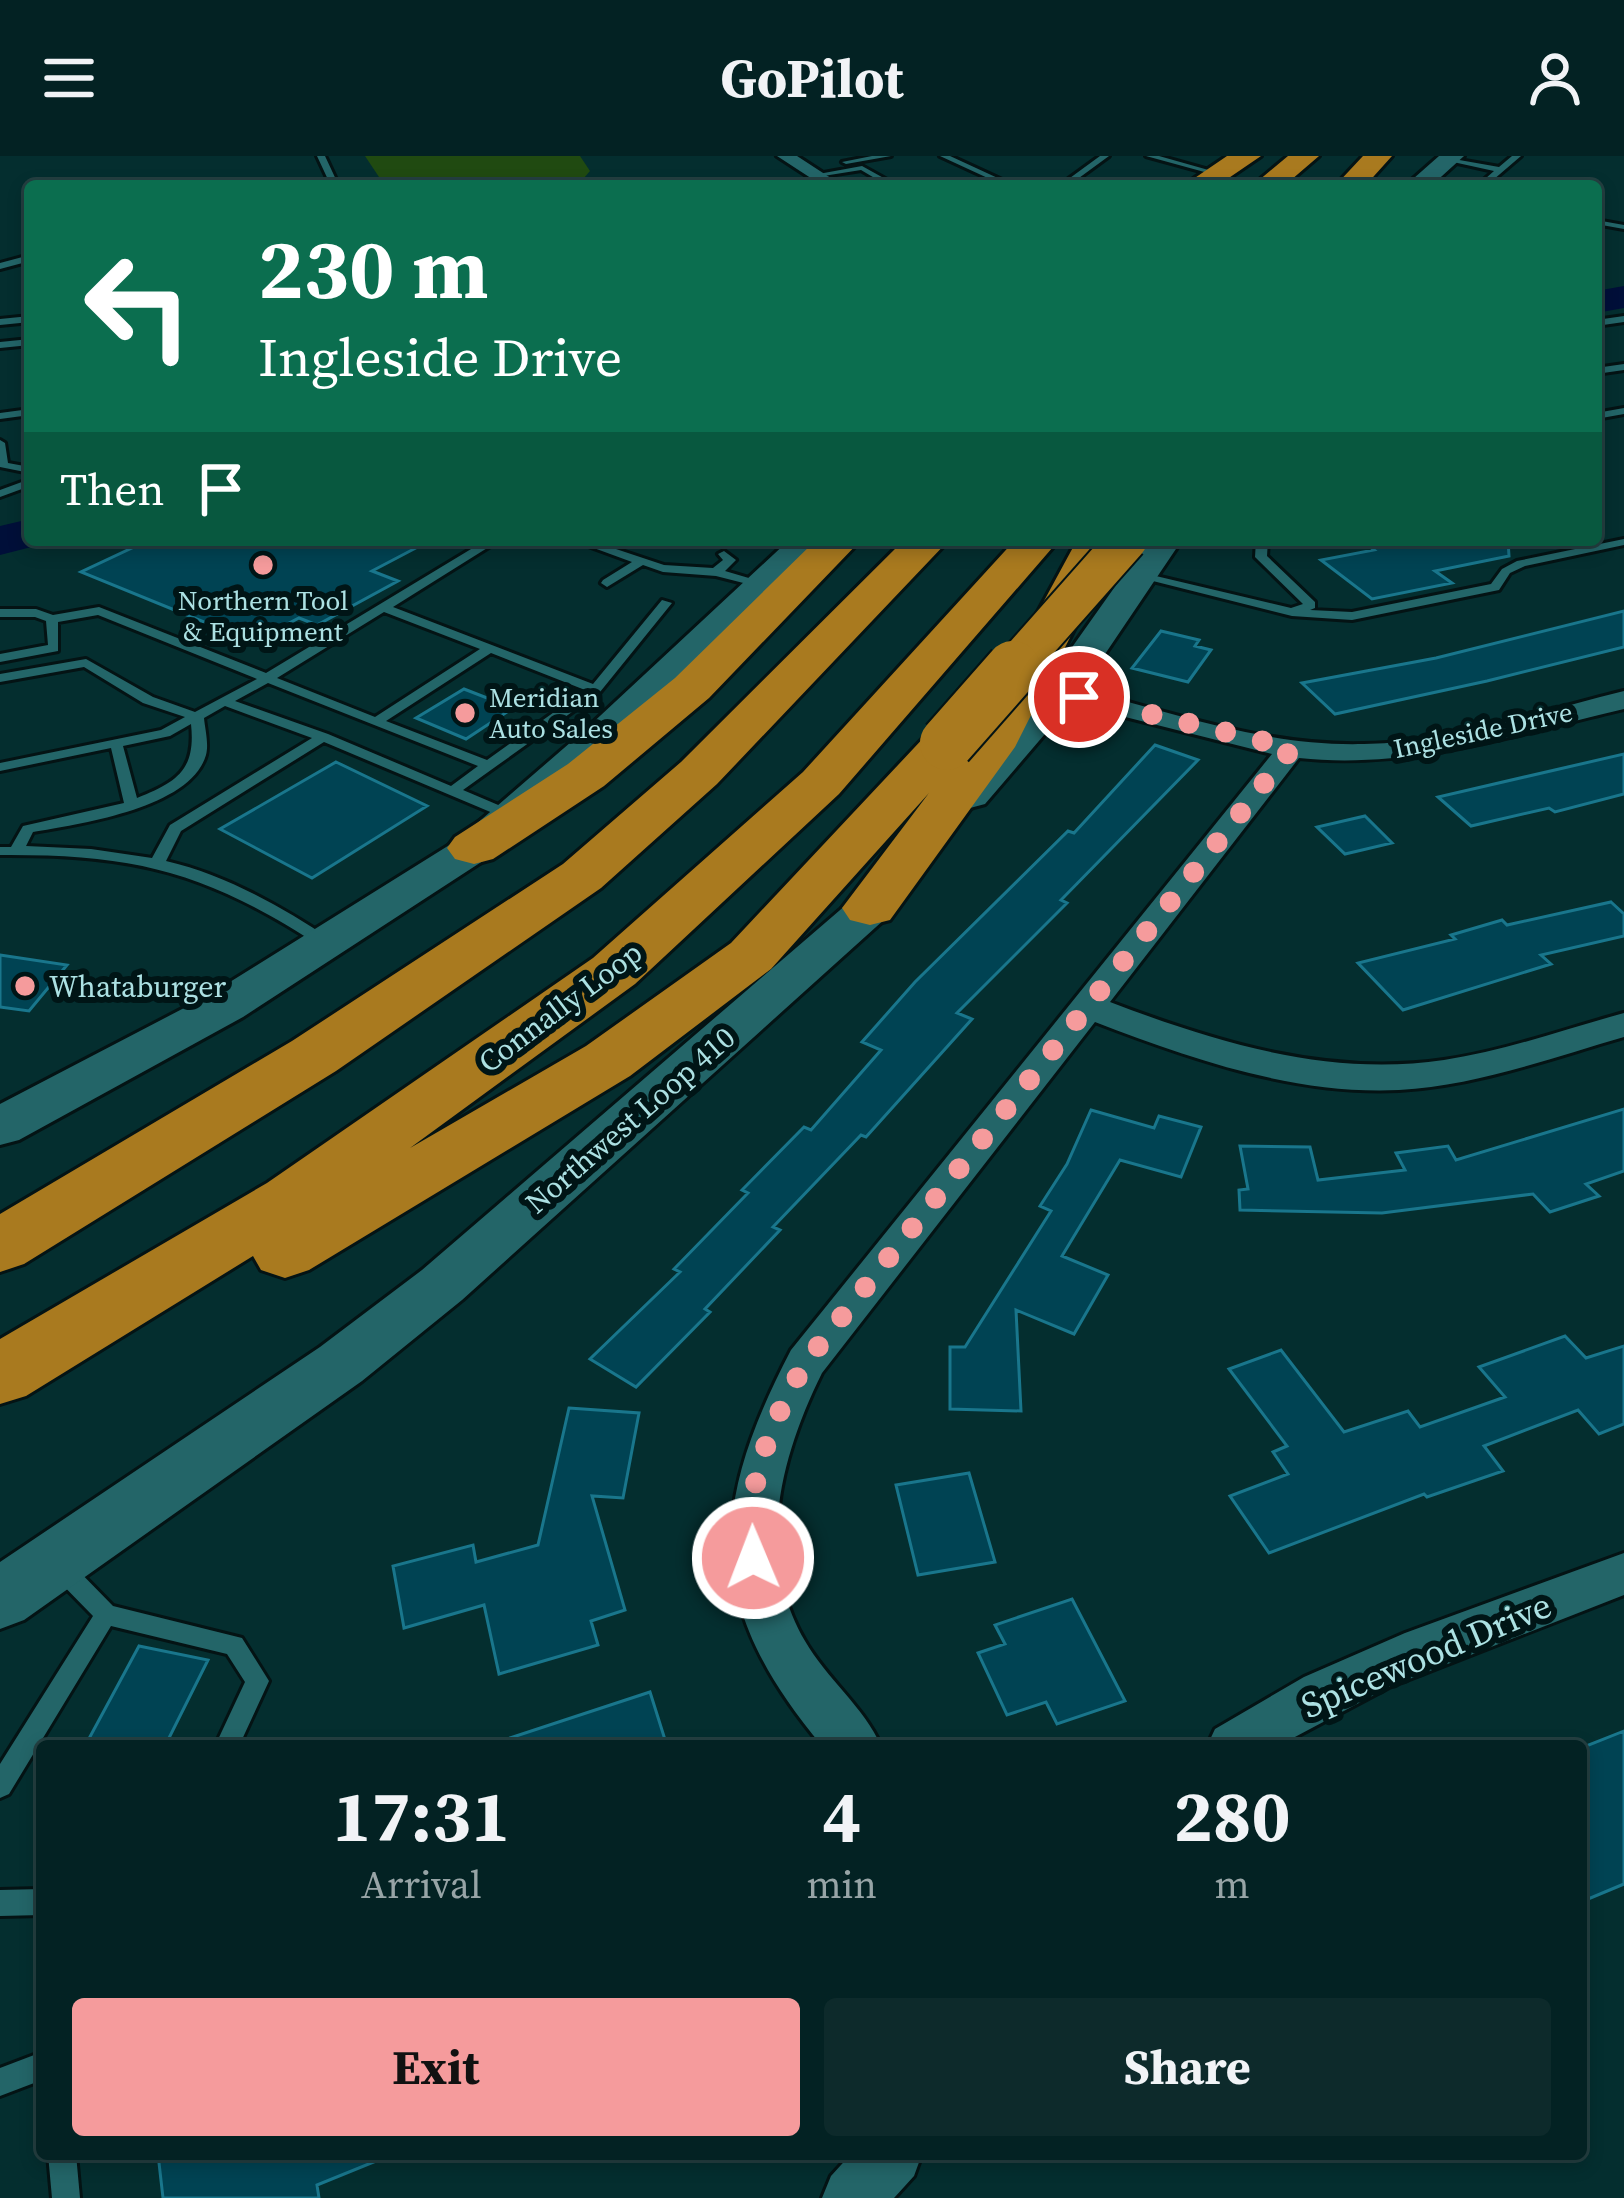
<!DOCTYPE html>
<html lang="en">
<head>
<meta charset="utf-8">
<style>
	body { margin:0; font-family:"Source Serif 4",serif; background:#0d2a2b; color:#f1f3f6; height:100vh; display:flex; flex-direction:column; font-size:45px; white-space:nowrap }
	* { box-sizing:border-box; margin:0 }
	p { font-size:39px; color:#97a4a6 }
	.icon { flex:none; width:66px; height:66px; fill:none; stroke:currentColor; stroke-width:2; stroke-linecap:round; stroke-linejoin:round }
	.map { position:relative; flex:1; overflow:hidden }
	.side { position:absolute; left:36px; top:1584px; width:1551px; height:420px; display:flex; flex-direction:column; background:#032223; border-radius:12px; box-shadow:0 6px 18px #0003,0 0 0 3px #243f41 }
	.side>* { flex:none }
	.guide { position:absolute; left:24px; top:24px; width:1578px; height:366px; border-radius:12px; box-shadow:0 6px 18px #0003,0 0 0 3px #243f41; background:#0b6e4f; color:#fff; overflow:hidden }
	.pin { position:absolute; display:grid; place-items:center; width:102px; height:102px; color:#fff; margin:-51px; border:6px solid #fff; border-radius:50%; box-shadow:0 3px 12px #0007 }
	.me { position:absolute; width:132px; margin:-66px; rotate:359deg; stroke-linejoin:round; filter:drop-shadow(0 0 9px #0008) }
	.turn { display:flex; align-items:center; gap:42px; height:252px; padding:0 36px; font-size:54px }
	.turn .icon { width:156px; height:156px; stroke-width:2.5 }
	.turn b { display:block; font-size:84px; line-height:102px }
	.then { display:flex; align-items:center; height:114px; padding:0 36px; background:#0003; gap:24px; font-size:45px }
	.eta { display:flex; justify-content:space-evenly; align-items:center; height:204px; text-align:center }
	.eta b { font-size:72px; font-weight:700; line-height:84px }
	.cta { display:flex; gap:24px; margin-top:auto; padding:24px 36px }
	.cta a { flex:1; height:138px; border-radius:12px; background:#f59b9c; color:#111; font-size:48px; font-weight:700; line-height:138px; text-align:center }
	.cta a+a { background:#0d2a2b; color:#f1f3f6 }
	header { display:flex; justify-content:space-between; align-items:center; height:156px; padding:0 36px; background:#032223; font-size:54px; font-weight:700 }
	.map>svg:first-child { display:block }
	.green { fill:#204a11 }
	.lines { fill:none; stroke-linecap:round; stroke-linejoin:round }
	.river { fill:#000f39; fill-rule:evenodd }
	.building { fill:#004353; stroke:#19768c; stroke-width:3 }
	.lane-casing { stroke:#041314; stroke-width:6 }
	.street-casing { stroke:#041314; stroke-width:6 }
	.secondary-casing { stroke:#041314; stroke-width:6 }
	.highway-casing { stroke:#041314; stroke-width:6 }
	.lane { fill:#236568; fill-rule:evenodd }
	.street { fill:#236568; fill-rule:evenodd }
	.secondary { fill:#236568; fill-rule:evenodd }
	.highway { fill:#a97a1f; fill-rule:evenodd }
	.highway-bridge-far1-casing { stroke:#041314; stroke-width:44; stroke-linecap:butt }
	.highway-bridge-casing { stroke:#041314; stroke-width:58; stroke-linecap:butt }
	.highway-bridge-far1 { stroke:#a97a1f; stroke-width:40 }
	.highway-bridge { stroke:#a97a1f; stroke-width:54 }
	.route { stroke:#f59b9c; stroke-width:21; stroke-dasharray:0 37.8 }
	.poi-dot { fill:#f59b9c; stroke:#001516; stroke-width:4.5 }
	.labels { text-anchor:middle; dominant-baseline:central; stroke-width:12; stroke-linejoin:round; paint-order:stroke }
	.far-poi-label { font-size:27px; fill:#ace1e3; stroke:#001516 }
	.far-street-label { font-size:27px; fill:#ace1e3; stroke:#001516 }
	.poi-label { font-size:30px; fill:#ace1e3; stroke:#001516; text-anchor:start }
	.street-label { font-size:30px; fill:#ace1e3; stroke:#001516 }
	.near-street-label { font-size:36px; fill:#ace1e3; stroke:#001516 }
</style>
</head>
<body>
<header><svg class="icon" aria-label="menu" viewBox="0 0 24 24"><path d="M4 6h16M4 12h16M4 18h16"/></svg>GoPilot<svg class="icon" aria-label="person" viewBox="0 0 24 24"><circle cx="12" cy="8" r="4"/><path d="M4 21q1-7 8-7t8 7"/></svg></header>
<div class="map">
<svg width="1624" height="2042" viewBox="0 0 1624 2042">
	<rect width="100%" height="100%" fill="#042e2f"/>
	<!-- green -->
	<path class="green" d="M365 0H580L590 15 577 30H385Z"/>
	<g class="lines">
		<!-- river -->
		<path class="river" d="M1624 130V152L1596 157V135Z
			M30 363V384H49L47 387 0 399V370Z"/>
	</g>
	<!-- building -->
	<path class="building" d="M149 384H431L372 415 398 425 317 469 299 462 253 486 81 416Z
		M1361 384H1508L1509 400 1435 415 1452 427 1372 443 1321 404 1374 394Z
		M1624 455V491L1487 525 1335 558 1302 527 1436 502Z
		M1161 475 1199 484 1195 490 1211 494 1188 526 1132 512Z
		M464 533 513 552 466 583 416 562Z
		M1155 589 1198 604 1061 744 1067 747 957 857 972 863 866 981 861 979 773 1071 780 1074 705 1153 710 1156 636 1231 590 1203 680 1116 674 1113 748 1037 742 1034 804 971 811 974 881 894 862 886 915 826 1068 675 1074 677Z
		M1624 598V638L1555 656 1549 652 1471 670 1438 641Z
		M336 606 427 650 312 722 220 673Z
		M1365 660 1392 687 1345 698 1317 671Z
		M1611 746 1624 758V780L1541 799 1551 808 1403 854 1358 807 1455 783 1451 779 1502 764 1507 769Z
		M0 799 67 809 29 855 0 851Z
		M1624 953V1015L1586 1028 1599 1040 1550 1056 1533 1038 1382 1057 1240 1054 1239 1034 1248 1033 1240 990 1310 991 1318 1024 1405 1014 1396 997 1448 990 1456 1004Z
		M1091 954 1154 972 1159 960 1201 971 1181 1021 1120 1004 1062 1100 1108 1119 1074 1178 1016 1154 1021 1255 950 1253V1191H965L1051 1055 1040 1050 1067 1008Z
		M1565 1180 1586 1202 1624 1190V1268L1599 1278 1578 1254 1484 1290 1503 1315 1427 1341 1424 1338 1269 1397 1230 1340 1288 1318 1273 1296 1287 1290 1229 1213 1281 1194 1344 1276 1408 1255 1420 1271 1505 1241 1479 1211Z
		M569 1252 639 1257 623 1342 592 1340 625 1454 591 1465 598 1489 499 1518 484 1449 404 1472 393 1410 473 1389 476 1406 538 1389Z
		M969 1317 995 1406 918 1419 896 1329Z
		M1072 1443 1125 1545 1057 1568 1046 1546 1007 1559 978 1497 1005 1488 995 1469Z
		M139 1490 208 1504 165 1590H85Z
		M650 1536 667 1590H508L507 1583Z
		M1624 1575V1728L1581 1746V1592Z
		M158 1998H391V1999L317 2029 319 2042H163Z"/>
	<g class="lines">
		<defs>
			<path id="lane" d="M317 0H325L339 30H331Z
				M872 0H891L846 8 842 6Z
				M940 0H950L1015 30H1005Z
				M1100 0H1109L1068 30H1059Z
				M1146 0H1159L1212 15 1208 17Z
				M1512 0H1521L1486 30H1477L1494 15 1444 4 1448 2 1499 11Z
				M862 10 898 30H888L861 14 817 21 813 19Z
				M1596 64 1624 69V73L1596 68Z
				M30 99V105L0 113V107Z
				M30 160V166L0 169V163Z
				M1624 160V166L1596 170V164Z
				M30 183V189L0 192V186Z
				M1624 208V214L1596 218V212Z
				M1624 252V258L1596 263V257Z
				M30 253V259L0 263V257Z
				M0 284 5 287 8 307 30 311V317L0 311Z
				M30 323V330L0 341V334Z
				M1624 383V389L1525 410 1510 417 1499 434 1352 464 1292 460 1133 420 1139 416 1291 452 1303 448 1255 401 1256 384H1268L1267 400 1315 446V452L1310 454 1352 456 1491 428 1502 413 1517 405Z
				M486 384H500L393 451 593 528 662 444 672 447 600 536 463 634 517 657V663H507L324 586 181 675 166 705C226 719 280 750 332 784L334 787 332 790H320C206 716 136 698 0 699V691H11L23 670 124 647 111 592 0 615V607L161 574 185 561 143 547 84 511 0 526V518L86 503 153 541 195 556 257 523 98 459 58 466V495L0 506V498L48 489 46 465 35 461H0V453H36L53 459 99 451 266 517ZM384 456 480 493 375 561 277 522ZM491 497 585 534 487 604 386 565ZM268 527 478 610 451 630 328 578 235 545ZM225 550 312 582 170 669 152 702 91 693 26 690 33 676C80 668 191 652 206 599 209 588 205 573 204 562ZM191 568C196 614 177 626 137 642L123 590 170 580Z
				M572 384H589L664 409 713 412 723 404 718 398 724 395 736 404 725 415 769 428 763 432 716 420 663 416 643 409 607 431 601 427 603 424 632 406Z
				M58 1399 66 1402 113 1450 242 1482 269 1525 239 1590H215L245 1526 227 1498 111 1470 9 1638 0 1642V1608L93 1460 50 1416 47 1409 50 1402Z
				M42 1733V1759L0 1760V1734Z
				M42 1896V1924L0 1940V1912Z
				M48 1998H76L80 2042H52Z"/>
			<path id="street" d="M777 0H797L843 30H823Z
				M1060 528C1160 552 1260 591 1364 588 1452 586 1539 556 1624 535V553C1516 578 1411 614 1299 602L1110 846C1218 887 1328 921 1444 904 1505 895 1565 873 1624 857V881C1551 902 1476 930 1399 934 1295 939 1191 903 1095 866L822 1217C781 1300 754 1398 805 1485 826 1522 864 1551 881 1590H822C704 1449 709 1351 791 1194L1272 598 1050 542 1046 536 1050 530Z
				M1624 1397V1439L1389 1531 1278 1590H1207L1215 1573 1304 1521 1405 1477Z
				M851 1998H922L914 2020 894 2042H822L831 2020Z"/>
			<path id="secondary" d="M1439 0H1464L1431 30H1405Z
				M789 384H826L614 591 489 701 243 861 19 984 0 989V948L209 839 459 683 586 573Z
				M1148 384H1182L1074 544 985 648 970 652 955 648 949 639 955 630 1046 528Z
				M903 701 919 705 925 714 886 762 462 1144 362 1225 24 1464 0 1473V1406L320 1191 422 1114 854 742 887 705Z"/>
			<path id="highway" d="M1227 0H1261L1217 30H1183Z
				M1288 0H1319L1284 30H1252Z
				M1363 0H1392L1365 30H1335Z
				M816 384H861L709 542 604 630 493 703 474 708 455 703 447 692 455 681 568 608 675 522Z
				M904 384H949L717 628 601 732 336 915 24 1108 0 1116V1058L292 885 563 708 681 606Z
				M1015 384H1059L839 638 635 828 410 992 586 890 731 787 929 576 947 572 965 576 969 583 1077 384H1119L1015 591 890 764 870 769 850 764 842 752 929 637 771 813 630 920 309 1114 285 1122 261 1114 253 1100 26 1240 0 1248V1183L267 1027 593 802 803 616Z"/>
		</defs>
		<!-- lane casing -->
		<use href="#lane" class="lane-casing"/>
		<!-- street casing -->
		<use href="#street" class="street-casing"/>
		<!-- secondary casing -->
		<use href="#secondary" class="secondary-casing"/>
		<!-- highway casing -->
		<use href="#highway" class="highway-casing"/>
		<!-- lane -->
		<use href="#lane" class="lane"/>
		<!-- street -->
		<use href="#street" class="street"/>
		<!-- secondary -->
		<use href="#secondary" class="secondary"/>
		<!-- highway -->
		<use href="#highway" class="highway"/>
		<defs>
			<path id="highway-bridge-far1" d="M1011 515 1127 384"/>
			<path id="highway-bridge" d="M947 587 1013 512"/>
		</defs>
		<!-- highway-bridge-far1 casing -->
		<use href="#highway-bridge-far1" class="highway-bridge-far1-casing"/>
		<!-- highway-bridge casing -->
		<use href="#highway-bridge" class="highway-bridge-casing"/>
		<!-- highway-bridge-far1 -->
		<use href="#highway-bridge-far1" class="highway-bridge-far1"/>
		<!-- highway-bridge -->
		<use href="#highway-bridge" class="highway-bridge"/>
	</g>
	<g class="lines">
		<!-- route -->
		<path class="route" d="M753 1402C743 1331 771 1266 806 1206L1292 592 1079 541"/>
	</g>
	<!-- markers -->
	<g class="poi-dot">
		<circle cx="263" cy="409" r="12"/>
		<circle cx="465" cy="557" r="12"/>
		<circle cx="25" cy="830" r="12"/>
	</g>
	<g class="labels">
		<!-- far-poi labels -->
		<g class="far-poi-label">
			<text x="263" y="444">Northern Tool<tspan x="263" dy="31">&amp; Equipment</tspan></text>
			<text x="489" y="541" text-anchor="start">Meridian<tspan x="489" dy="31">Auto Sales</tspan></text>
		</g>
		<!-- far-street labels -->
		<g class="far-street-label">
			<text transform="translate(1483 574) rotate(-12)">Ingleside Drive</text>
		</g>
		<!-- poi labels -->
		<g class="poi-label">
			<text x="49" y="830">Whataburger</text>
		</g>
		<!-- street labels -->
		<g class="street-label">
			<text transform="translate(560 851) rotate(-37)">Connally Loop</text>
			<text transform="translate(630 964) rotate(-41)">Northwest Loop 410</text>
		</g>
		<!-- near-street labels -->
		<g class="near-street-label">
			<text transform="translate(1426 1499) rotate(-23)">Spicewood Drive</text>
		</g>
	</g>
</svg>
<div class="pin" style="left:1079px;top:541px;background:#d93025"><svg class="icon" aria-label="arrive" viewBox="0 0 24 24"><path d="M6 21V4h12l-3 4 3 4H6"/></svg></div>
<svg class="me" style="left:753px;top:1402px" viewBox="-20 -20 40 40"><circle r="17" fill="#f59b9c" stroke="#fff" stroke-width="3"/><path d="M0-11L8 9 0 5-8 9z" fill="#fff"/></svg>
<div class="guide">
<div class="turn"><svg class="icon" aria-label="left" viewBox="0 0 24 24"><path d="M17 20v-9H6M10 6l-5 5 5 5"/></svg><div><b>230 m</b>Ingleside Drive</div></div>
<div class="then">Then<svg class="icon" aria-label="arrive" viewBox="0 0 24 24"><path d="M6 21V4h12l-3 4 3 4H6"/></svg></div>
</div>
<section class="side">
<div class="eta">
<div><b>17:31</b><p>Arrival</p></div>
<div><b>4</b><p>min</p></div>
<div><b>280</b><p>m</p></div>
</div>
<div class="cta"><a>Exit</a><a>Share</a></div>
</section>
</div>
</body>
</html>
